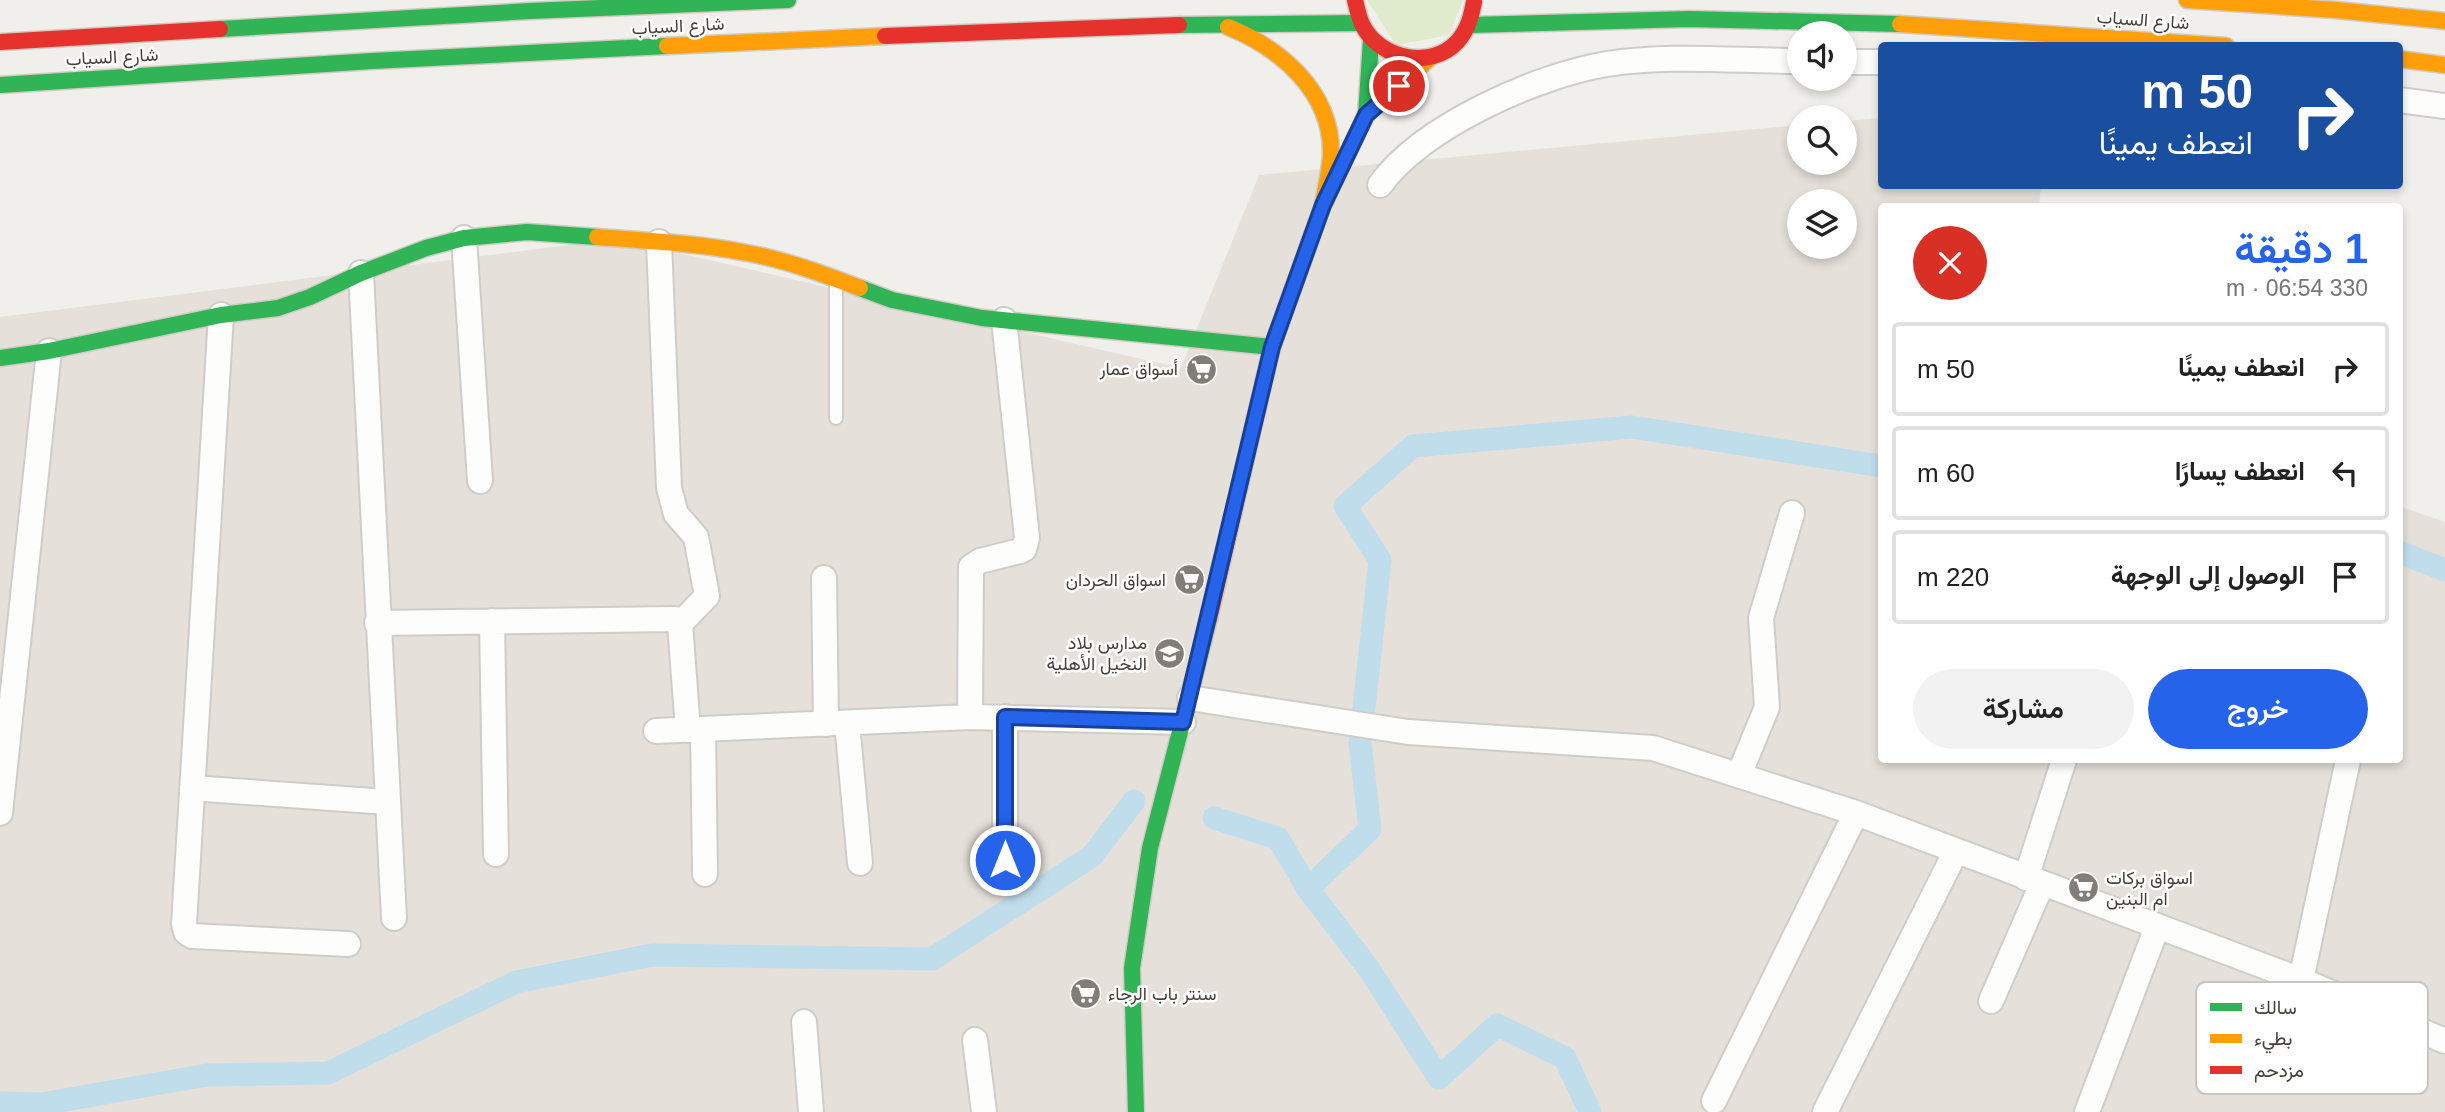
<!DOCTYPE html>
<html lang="ar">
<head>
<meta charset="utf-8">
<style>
	body { margin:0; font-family:Arial,Vazirmatn,sans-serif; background:#f2f2f2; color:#222; direction:rtl; height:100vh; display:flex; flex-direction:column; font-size:26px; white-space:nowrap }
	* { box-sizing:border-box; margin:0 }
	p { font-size:23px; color:#767676 }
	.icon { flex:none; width:38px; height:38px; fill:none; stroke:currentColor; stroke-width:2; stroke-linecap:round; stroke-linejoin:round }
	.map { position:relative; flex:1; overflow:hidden; direction:ltr }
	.panel { position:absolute; left:1878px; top:203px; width:525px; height:560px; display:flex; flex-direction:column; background:#fff; border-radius:7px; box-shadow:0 4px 10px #0003; direction:rtl }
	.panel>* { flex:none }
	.guide { position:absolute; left:1878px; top:42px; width:525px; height:147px; border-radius:7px; box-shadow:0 4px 10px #0003; direction:rtl; background:#1a4fa0; color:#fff; overflow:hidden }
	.tools { position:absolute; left:1787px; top:21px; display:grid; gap:14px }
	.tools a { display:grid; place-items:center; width:70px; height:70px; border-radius:50%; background:#fff; box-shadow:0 4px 10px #0003; font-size:35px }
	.pin { position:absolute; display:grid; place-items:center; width:60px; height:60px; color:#fff; margin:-30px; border:4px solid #fff; border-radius:50%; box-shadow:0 2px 7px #0007 }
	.me { position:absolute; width:77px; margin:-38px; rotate:0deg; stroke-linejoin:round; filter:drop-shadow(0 0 5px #0008) }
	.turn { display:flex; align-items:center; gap:24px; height:147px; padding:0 35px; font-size:32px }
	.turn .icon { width:91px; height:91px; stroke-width:2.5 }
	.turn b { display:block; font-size:49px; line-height:60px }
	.round { display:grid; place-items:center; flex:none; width:74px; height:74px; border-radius:37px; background:#f2f2f2 }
	.headline { display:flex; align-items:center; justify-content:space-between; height:119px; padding:0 35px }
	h1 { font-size:42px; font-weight:600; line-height:52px; color:#2563eb }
	.cta { display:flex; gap:14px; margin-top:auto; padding:14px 35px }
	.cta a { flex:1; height:80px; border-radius:42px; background:#2563eb; color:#fff; font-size:28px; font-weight:600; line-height:80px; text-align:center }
	.cta a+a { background:#f2f2f2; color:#222 }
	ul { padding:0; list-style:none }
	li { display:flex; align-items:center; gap:21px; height:94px; margin:0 14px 10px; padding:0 21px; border:4px solid #e0e0e0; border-radius:7px }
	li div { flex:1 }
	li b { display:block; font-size:26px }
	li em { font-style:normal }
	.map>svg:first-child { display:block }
	.residential { fill:#e5e0da; fill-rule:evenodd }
	.green { fill:#e0eacd }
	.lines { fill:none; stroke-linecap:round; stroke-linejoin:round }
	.canal { stroke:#c0ddeb; stroke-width:23 }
	.lane-casing { stroke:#cfcdc9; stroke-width:16 }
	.street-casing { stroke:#cfcdc9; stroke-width:28 }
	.fast-casing { stroke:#d0cbc3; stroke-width:19 }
	.slow-casing { stroke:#d0cbc3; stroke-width:19 }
	.jam-casing { stroke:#d0cbc3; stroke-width:19 }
	.lane { stroke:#fdfdfc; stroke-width:12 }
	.street { stroke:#fdfdfc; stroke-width:24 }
	.fast { stroke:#30b455; stroke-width:16 }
	.slow { stroke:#ff9f0a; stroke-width:16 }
	.jam { stroke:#e5322d; stroke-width:16 }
	.route-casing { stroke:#184099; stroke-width:18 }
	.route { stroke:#2563eb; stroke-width:12 }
	.labels { text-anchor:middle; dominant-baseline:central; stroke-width:5; stroke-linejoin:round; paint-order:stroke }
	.street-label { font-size:18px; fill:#474038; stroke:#fff }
	.poi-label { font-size:18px; fill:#474038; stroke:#fff; text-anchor:end }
	.key { fill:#fff; stroke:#c8c6c3; stroke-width:2 }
	.key-label { font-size:19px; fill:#474038 }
</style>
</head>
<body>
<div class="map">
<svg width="2445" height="1112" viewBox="0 0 2445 1112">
	<rect width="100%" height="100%" fill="#f1efeb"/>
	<!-- residential -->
	<path class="residential" d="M1881 118V186H2041L2039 206H1881V760H2399V506L2445 522V1112H0V317L617 239 1181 368 1259 175 1799 125V163H1844L1845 121ZM1799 201H1844V247H1799Z"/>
	<!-- green -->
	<path class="green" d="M1367 0H1463L1449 35 1396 45Z"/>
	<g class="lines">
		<!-- canal -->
		<path class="canal" d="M2399 552 2445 570
			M1364 708 1380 560 1345 506 1413 446 1632 427 1881 466
			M1214 818 1278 838 1308 889 1369 969 1439 1078 1497 1025 1565 1058 1590 1112
			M1308 889 1370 829 1360 743
			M0 1103 42 1104 207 1075 328 1073 516 982 652 955 932 959 1092 856 1134 801"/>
		<defs>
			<path id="lane" d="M836 283V418"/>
			<path id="street" d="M1844 62H1881
				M2399 100 2445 106
				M1380 185C1421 127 1538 75 1607 64 1670 54 1736 61 1799 61
				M464 238 480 481
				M659 242 669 488 676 514 696 537 707 596 680 624
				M361 273 394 918
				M221 315 184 924 186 932 192 936 348 944
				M824 578 826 724
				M492 621 496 854
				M377 623 675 619 680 624 688 730
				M1190 698 1408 732 1653 748 1856 813 2301 980 2445 1041
				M970 717 971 567 980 561 1020 551 1024 549 1027 538 1004 320
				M847 723 860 863
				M703 729 705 874
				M656 731 970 717 1183 722
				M1739 775 1767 707 1761 618 1792 513
				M192 788 387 802
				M0 813 49 351
				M1005 860V717
				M2026 878 2064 760
				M2301 980 2348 760
				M1991 1001 2042 884
				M804 1022 811 1112
				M975 1040 984 1112
				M1714 1101 1856 813
				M1825 1112 1956 851
				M2087 1112 2157 927"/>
			<path id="fast" d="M1179 25 1360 23
				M1469 25 1689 19 1900 24
				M220 29 530 11 788 0
				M0 85 372 61 667 46
				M860 288 892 300 982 318 1272 347
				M0 358 49 351 221 315 278 308 310 297 361 273 426 248 464 238 527 232 597 237
				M1255 419 1272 347 1323 205 1366 115 1371 40
				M1136 1112 1132 968 1150 848 1209 619"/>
			<path id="slow" d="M2187 0 2336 10 2445 21
				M1900 24 2226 46
				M1228 27C1280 48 1331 91 1331 152 1331 169 1325 188 1323 205
				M667 46 885 36
				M2399 59 2445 65
				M1366 115 1431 57
				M597 237C647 241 698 243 747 253 786 260 823 274 860 288"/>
			<path id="jam" d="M1355 0C1357 8 1359 19 1363 26 1380 59 1431 70 1457 42 1468 30 1471 17 1474 2
				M885 36 1179 25
				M0 42 220 29
				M1209 619 1255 419"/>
		</defs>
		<!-- lane casing -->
		<use href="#lane" class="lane-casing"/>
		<!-- street casing -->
		<use href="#street" class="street-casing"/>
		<!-- fast casing -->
		<use href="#fast" class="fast-casing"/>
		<!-- slow casing -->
		<use href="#slow" class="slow-casing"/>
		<!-- jam casing -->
		<use href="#jam" class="jam-casing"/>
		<!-- lane -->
		<use href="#lane" class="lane"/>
		<!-- street -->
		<use href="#street" class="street"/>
		<!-- fast -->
		<use href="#fast" class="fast"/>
		<!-- slow -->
		<use href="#slow" class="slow"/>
		<!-- jam -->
		<use href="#jam" class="jam"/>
	</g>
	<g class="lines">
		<defs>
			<path id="route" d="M1005 860V717L1183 722 1272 347 1323 205 1366 115 1399 86"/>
		</defs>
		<!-- route casing -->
		<use href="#route" class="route-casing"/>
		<!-- route -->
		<use href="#route" class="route"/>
	</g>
	<!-- icons -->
	<defs>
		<symbol id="supermarket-disc" viewBox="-11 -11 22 22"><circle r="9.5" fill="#827d77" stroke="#fff"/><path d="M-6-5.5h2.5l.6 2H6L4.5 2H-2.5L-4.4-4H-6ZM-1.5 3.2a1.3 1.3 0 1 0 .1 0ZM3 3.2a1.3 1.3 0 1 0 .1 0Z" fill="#fff"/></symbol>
		<symbol id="school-disc" viewBox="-11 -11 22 22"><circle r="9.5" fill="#827d77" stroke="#fff"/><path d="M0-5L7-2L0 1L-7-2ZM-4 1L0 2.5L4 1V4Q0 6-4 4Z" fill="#fff"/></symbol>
	</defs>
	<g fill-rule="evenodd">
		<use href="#supermarket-disc" x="1184" y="352" width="35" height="35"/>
		<use href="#supermarket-disc" x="1172" y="562" width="35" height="35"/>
		<use href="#school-disc" x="1152" y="636" width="35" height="35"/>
		<use href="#supermarket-disc" x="2066" y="870" width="35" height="35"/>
		<use href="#supermarket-disc" x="1068" y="976" width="35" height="35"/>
	</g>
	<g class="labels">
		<!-- street labels -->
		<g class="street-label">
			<text transform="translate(2143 20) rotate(4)">شارع السياب</text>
			<text transform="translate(678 26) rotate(-3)">شارع السياب</text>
			<text transform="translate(112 57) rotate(-3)">شارع السياب</text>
		</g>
		<!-- poi labels -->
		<g class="poi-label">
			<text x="1178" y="369">أسواق عمار</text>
			<text x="1166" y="580">اسواق الحردان</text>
			<text x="1147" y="643">مدارس بلاد<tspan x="1147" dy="21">النخيل الأهلية</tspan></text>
			<text x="2106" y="878" text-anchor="start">اسواق بركات<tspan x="2106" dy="21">ام البنين</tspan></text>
			<text x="1108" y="994" text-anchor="start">سنتر باب الرجاء</text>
		</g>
	</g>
	<!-- legend -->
	<rect x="2196" y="982" width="232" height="112" rx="10" class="key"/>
	<rect x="2210" y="1003" width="32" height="8" fill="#30b455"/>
	<rect x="2210" y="1034" width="32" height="9" fill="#ff9f0a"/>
	<rect x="2210" y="1066" width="32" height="8" fill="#e5322d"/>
	<g class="key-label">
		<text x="2254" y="1014">سالك</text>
		<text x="2254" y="1045">بطيء</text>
		<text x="2254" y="1077">مزدحم</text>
	</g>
</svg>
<div class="tools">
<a><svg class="icon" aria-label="sound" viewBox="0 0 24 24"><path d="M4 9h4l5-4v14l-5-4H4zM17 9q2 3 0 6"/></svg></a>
<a><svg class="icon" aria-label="search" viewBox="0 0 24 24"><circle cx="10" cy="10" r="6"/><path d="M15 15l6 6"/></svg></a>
<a><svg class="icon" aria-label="layers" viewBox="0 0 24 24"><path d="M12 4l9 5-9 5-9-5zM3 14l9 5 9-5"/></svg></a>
</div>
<div class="pin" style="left:1399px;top:86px;background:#d93025"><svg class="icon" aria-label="arrive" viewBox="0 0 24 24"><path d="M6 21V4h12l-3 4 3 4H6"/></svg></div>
<svg class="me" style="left:1005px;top:860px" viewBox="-20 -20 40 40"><circle r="17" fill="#2563eb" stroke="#fff" stroke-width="3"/><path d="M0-11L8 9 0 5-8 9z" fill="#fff"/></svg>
<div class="guide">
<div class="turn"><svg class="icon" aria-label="right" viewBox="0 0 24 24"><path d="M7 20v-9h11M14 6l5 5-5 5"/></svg><div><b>50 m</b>انعطف يمينًا</div></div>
</div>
<section class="panel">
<div class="headline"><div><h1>1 دقيقة</h1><p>330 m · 06:54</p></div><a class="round" style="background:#d93025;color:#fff"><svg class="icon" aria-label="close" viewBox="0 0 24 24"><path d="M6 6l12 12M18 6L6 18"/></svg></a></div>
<ul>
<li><svg class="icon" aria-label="right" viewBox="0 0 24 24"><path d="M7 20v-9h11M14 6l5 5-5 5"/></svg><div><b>انعطف يمينًا</b></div><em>50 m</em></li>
<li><svg class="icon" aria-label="left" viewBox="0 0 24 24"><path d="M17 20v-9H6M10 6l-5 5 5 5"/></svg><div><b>انعطف يسارًا</b></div><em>60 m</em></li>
<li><svg class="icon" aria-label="arrive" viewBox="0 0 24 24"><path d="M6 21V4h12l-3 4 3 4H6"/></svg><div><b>الوصول إلى الوجهة</b></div><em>220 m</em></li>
</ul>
<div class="cta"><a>خروج</a><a>مشاركة</a></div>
</section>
</div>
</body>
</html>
